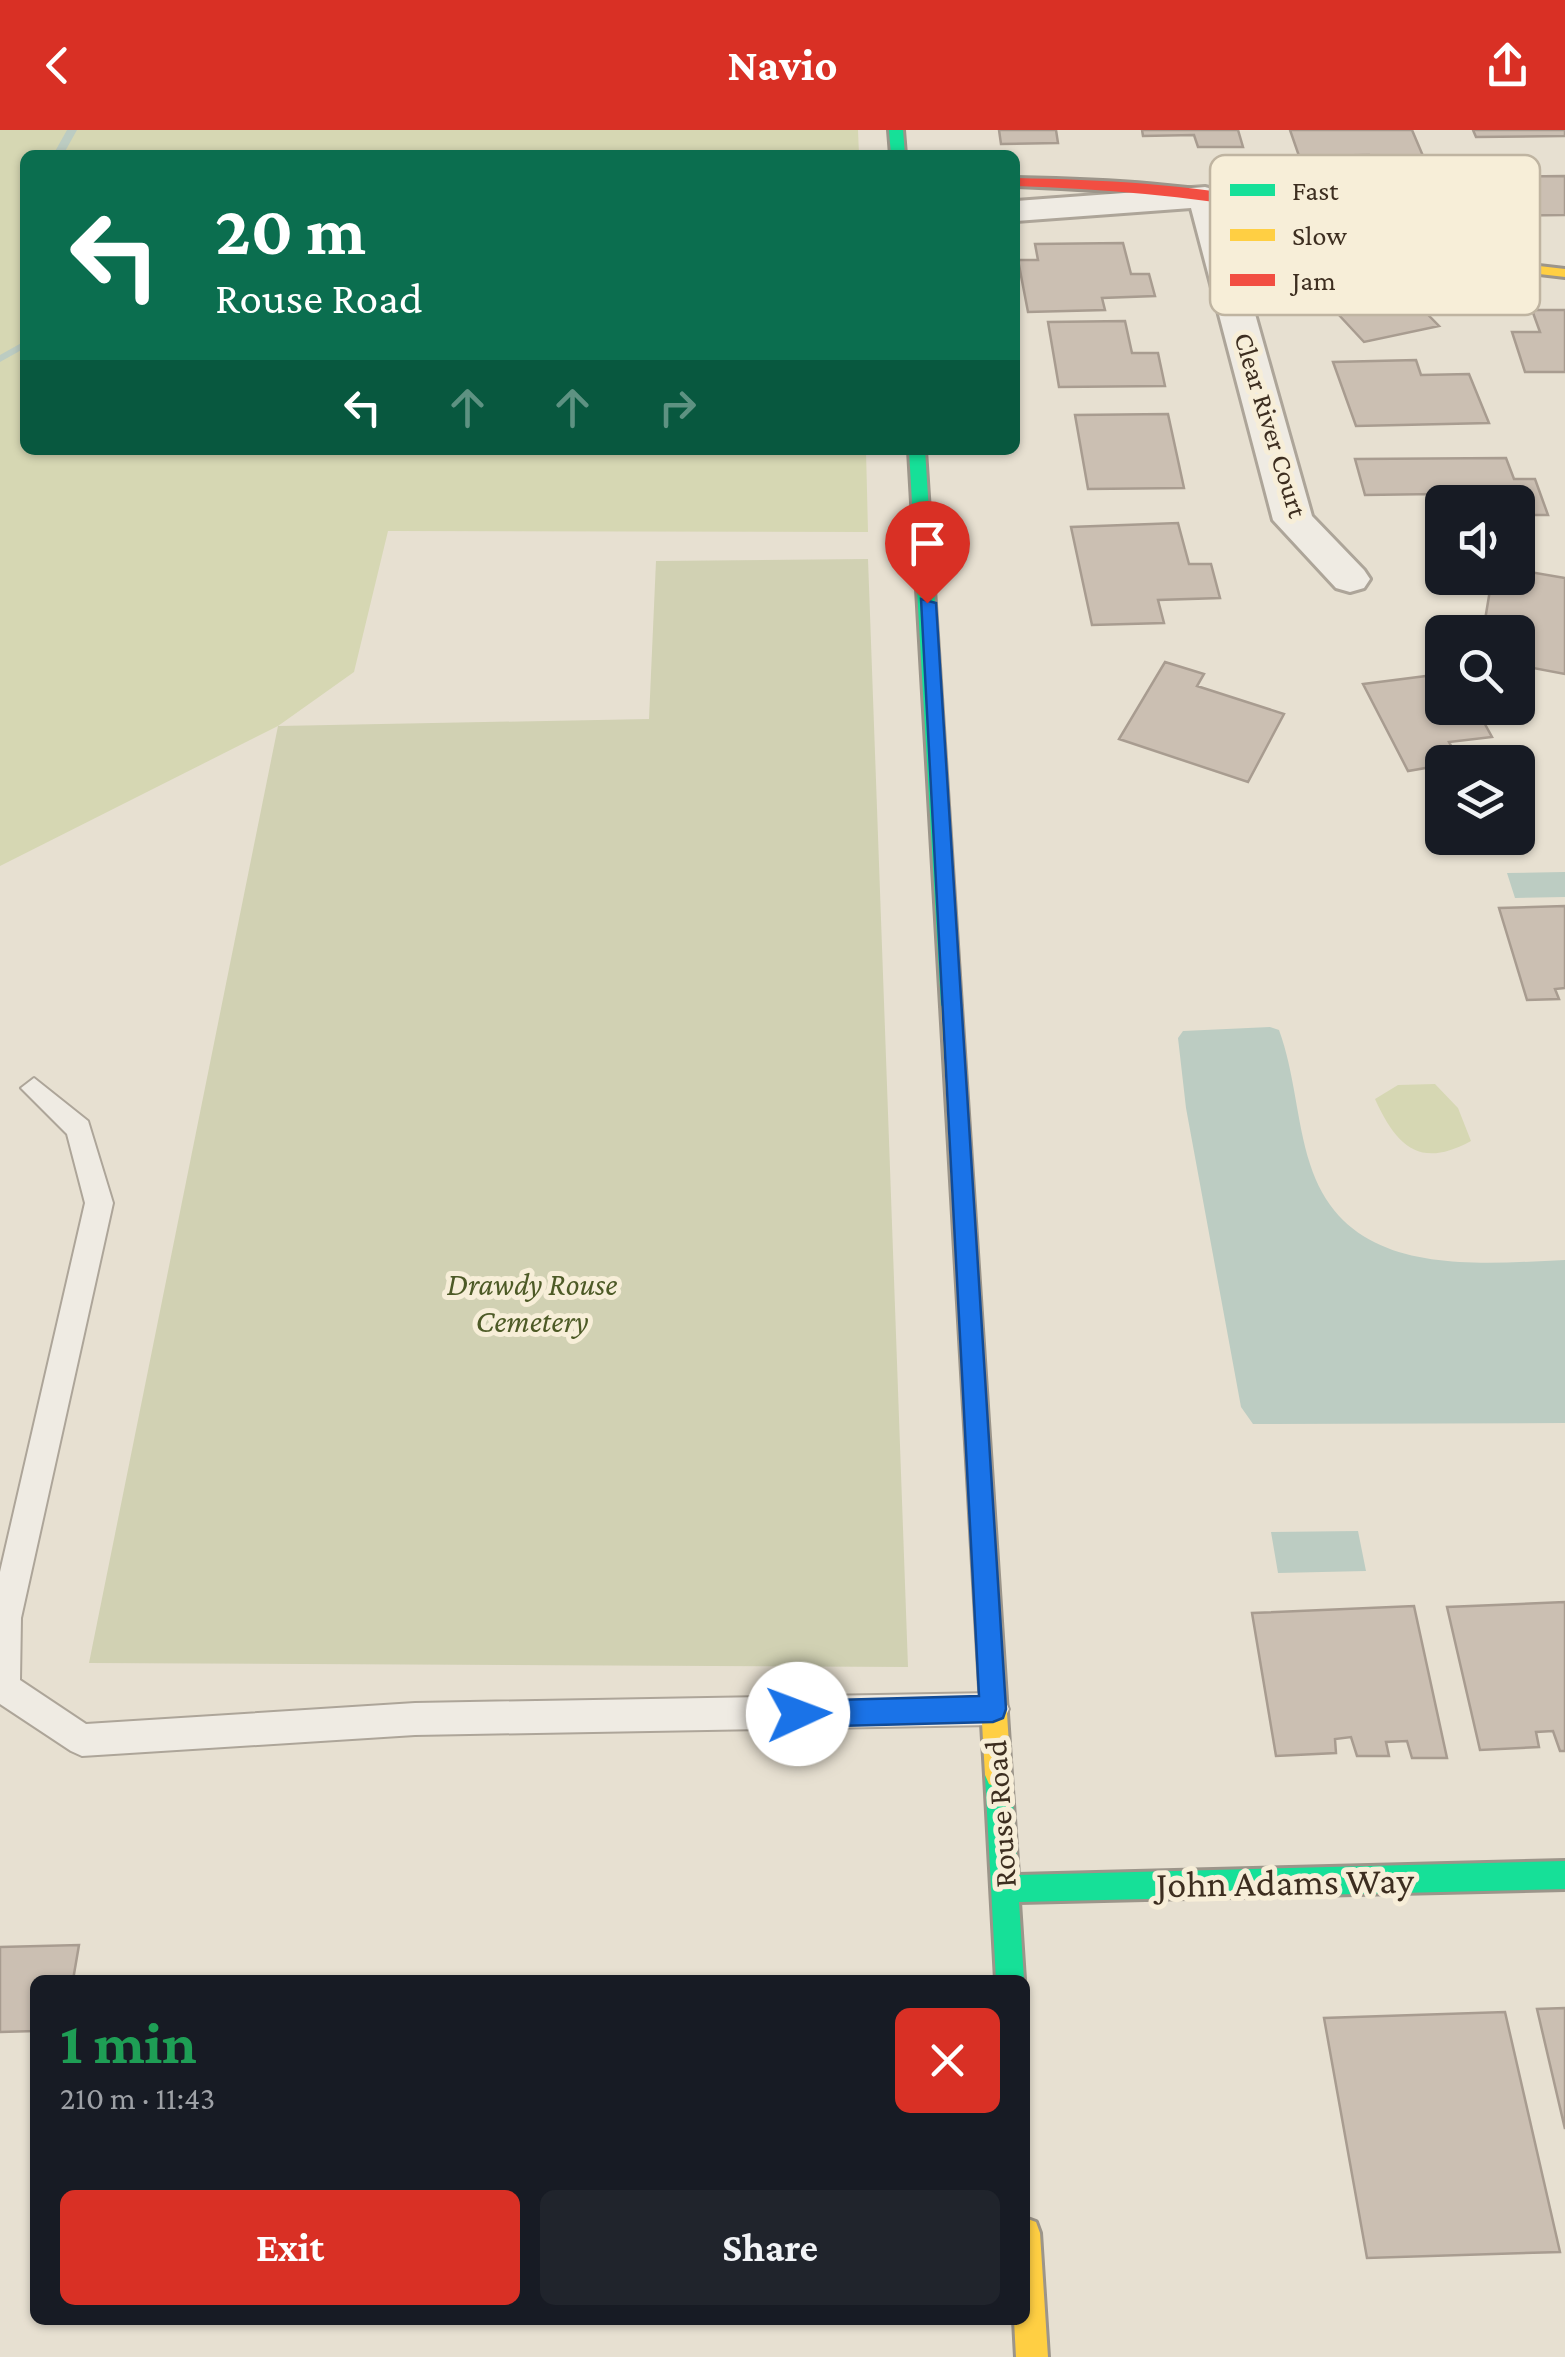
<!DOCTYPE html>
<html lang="en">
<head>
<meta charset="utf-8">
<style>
	body { margin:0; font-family:"Crimson Pro",serif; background:#20242c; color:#f1f3f6; height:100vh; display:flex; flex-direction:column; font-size:38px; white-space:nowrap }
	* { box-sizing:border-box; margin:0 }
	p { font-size:32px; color:#9ea1a6 }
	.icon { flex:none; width:55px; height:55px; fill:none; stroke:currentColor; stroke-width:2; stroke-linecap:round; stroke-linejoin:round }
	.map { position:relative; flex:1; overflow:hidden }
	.drawer { position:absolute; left:30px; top:1845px; width:1000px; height:350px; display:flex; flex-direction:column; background:#171b24; border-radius:15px; box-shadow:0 2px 8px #0004 }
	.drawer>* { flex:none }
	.top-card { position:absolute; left:20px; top:20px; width:1000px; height:305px; border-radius:15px; box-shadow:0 2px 8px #0004; background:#0b6e4f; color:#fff; overflow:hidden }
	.controls { position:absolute; left:1425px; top:355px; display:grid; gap:20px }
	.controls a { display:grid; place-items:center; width:110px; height:110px; border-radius:15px; background:#171b24; box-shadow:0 2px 8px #0004; font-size:50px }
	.pin { position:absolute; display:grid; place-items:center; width:85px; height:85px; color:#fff; margin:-102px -42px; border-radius:50% 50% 50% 0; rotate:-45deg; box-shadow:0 0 10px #0007 }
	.pin .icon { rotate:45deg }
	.me { position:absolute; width:110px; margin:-55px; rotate:88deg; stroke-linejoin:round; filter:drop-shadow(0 0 8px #0008) }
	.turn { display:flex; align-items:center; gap:35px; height:210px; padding:0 30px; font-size:45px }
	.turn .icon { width:130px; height:130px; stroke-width:2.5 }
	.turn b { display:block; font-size:70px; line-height:85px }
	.lanes { display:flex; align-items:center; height:95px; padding:0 30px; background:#0003; justify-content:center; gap:50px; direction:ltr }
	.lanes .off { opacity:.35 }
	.round { display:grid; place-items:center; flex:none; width:105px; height:105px; border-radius:15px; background:#20242c }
	.summary { display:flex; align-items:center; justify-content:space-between; height:170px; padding:0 30px }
	h1 { font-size:60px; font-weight:700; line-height:75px; color:#1e9e55 }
	.primary-button { display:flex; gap:20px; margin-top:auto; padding:20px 30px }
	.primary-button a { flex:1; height:115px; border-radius:15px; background:#d93025; color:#fff; font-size:40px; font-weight:700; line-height:115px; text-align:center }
	.primary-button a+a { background:#20242c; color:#f1f3f6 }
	header { display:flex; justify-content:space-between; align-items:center; height:130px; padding:0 30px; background:#d93025; color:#fff; font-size:45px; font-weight:700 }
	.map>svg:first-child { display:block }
	.green { fill:#d6d7b3 }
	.cemetery { fill:#d1d1b3 }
	.water { fill:#bcccc2 }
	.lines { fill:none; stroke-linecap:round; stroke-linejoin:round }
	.stream { fill:#bcccc2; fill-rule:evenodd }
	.building { fill:#cbbfb2; stroke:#a89c90; stroke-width:2.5 }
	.lane-casing { stroke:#ada599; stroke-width:4 }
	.street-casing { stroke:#ada599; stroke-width:6 }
	.fast-casing { stroke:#9c958a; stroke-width:6 }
	.slow-casing { stroke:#9c958a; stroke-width:6 }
	.jam-casing { stroke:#9c958a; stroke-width:6 }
	.lane { fill:#efebe3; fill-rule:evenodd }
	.street { fill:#efebe3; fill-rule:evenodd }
	.fast { fill:#16e098; fill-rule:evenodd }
	.slow { fill:#ffcf43; fill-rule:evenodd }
	.jam { fill:#f24e42; fill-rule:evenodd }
	.route { fill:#1a73e8; stroke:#114b97; stroke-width:2.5 }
	.labels { text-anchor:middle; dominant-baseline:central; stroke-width:10; stroke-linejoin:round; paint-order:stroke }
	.far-street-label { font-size:28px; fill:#3d2e20; stroke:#f7eed8 }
	.park-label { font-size:32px; font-style:italic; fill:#4d5a26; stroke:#f7eed8 }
	.street-label { font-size:32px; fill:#3d2e20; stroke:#f7eed8 }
	.near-street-label { font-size:38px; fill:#3d2e20; stroke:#f7eed8 }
	.key { fill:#f7eed8; stroke:#bfb4a1; stroke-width:2.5 }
	.key-label { font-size:28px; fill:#3d2e20 }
</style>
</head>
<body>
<header><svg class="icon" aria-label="back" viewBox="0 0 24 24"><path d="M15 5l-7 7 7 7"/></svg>Navio<svg class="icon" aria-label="share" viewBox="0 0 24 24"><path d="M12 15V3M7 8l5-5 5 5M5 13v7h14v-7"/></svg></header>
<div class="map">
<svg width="1565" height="2227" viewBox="0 0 1565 2227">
	<rect width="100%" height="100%" fill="#e7e0d1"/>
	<!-- green -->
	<path class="green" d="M0 0H858L859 25H25V320H866L868 402 388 401 354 542 278 596 0 736Z
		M1435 954 1458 978 1471 1011C1420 1039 1397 1017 1375 969L1398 955Z"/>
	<!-- cemetery -->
	<path class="cemetery" d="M868 429 908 1537 89 1533 278 596 649 589 656 431Z"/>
	<!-- water -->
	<path class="water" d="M1565 742V767L1515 768 1507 743Z
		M1270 897 1279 900C1295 944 1296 990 1310 1034 1346 1148 1470 1134 1565 1130V1293L1253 1294 1241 1277 1186 978 1178 908 1183 901Z
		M1358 1401 1366 1441 1278 1443 1271 1402Z"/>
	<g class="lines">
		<!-- stream -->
		<path class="stream" d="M67 0H77L63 25H53Z
			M25 211V218L0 232V225Z"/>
	</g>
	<!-- building -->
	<path class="building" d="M999 0H1056L1058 13 1001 14Z
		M1142 0H1238L1243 17H1198L1194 5 1143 6Z
		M1290 0H1412L1426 33 1373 34 1369 25 1299 26Z
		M1473 0H1565V6L1476 7Z
		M1565 46V85L1496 86 1478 47Z
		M1123 113 1131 144H1149L1155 166 1102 168 1105 180 1028 182 1018 130H1038L1035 114Z
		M1399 155 1439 196 1364 212 1326 171Z
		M1532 180H1565V242H1525L1512 202H1540Z
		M1125 191 1132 223H1158L1165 256 1059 257 1048 192Z
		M1416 230 1421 245 1469 244 1489 293 1356 296 1333 232Z
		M1168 284 1184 358 1088 359 1075 285Z
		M1506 328 1514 349H1535L1548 385H1518V372H1442V385L1436 364 1365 365 1355 329Z
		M1178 393 1189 434H1211L1220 468 1158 470 1164 493 1092 495 1071 397Z
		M1518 440 1565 448V544L1518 535V502H1483L1491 454 1515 458Z
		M1165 532 1204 544 1197 556 1284 584 1248 652 1119 609Z
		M1442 544V578H1476L1492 607 1449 612 1460 632 1408 641 1363 554Z
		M1565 776V858L1555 859 1559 869 1527 870 1499 778Z
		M1565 1472V1621H1560L1553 1601 1536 1602 1539 1617 1480 1620 1447 1477Z
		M1414 1476 1447 1628H1412L1407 1611 1386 1612 1389 1626H1357L1351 1607 1335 1609 1336 1623 1276 1626 1252 1483Z
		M79 1815 73 1850H35V1901L0 1902V1817Z
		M1565 1878V1999L1537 1879Z
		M1505 1882 1560 2122 1367 2128 1324 1888Z"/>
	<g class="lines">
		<defs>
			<path id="lane" d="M34 948 88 991 113 1073 21 1488 20 1550 86 1594 415 1573 993 1563 1004 1568 1009 1579 1004 1590 993 1595 415 1605 82 1626 71 1621 0 1574V1442L85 1073 67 1004 21 958Z"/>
			<path id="street" d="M1205 57 1217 60 1222 67 1312 386 1364 440 1370 449 1364 458 1350 462 1336 458 1273 390 1191 78 1015 91V71Z"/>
			<path id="fast" d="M889 0H903L905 25H891Z
				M909 320H925L961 876 951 884 941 876Z
				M998 1632 1007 1636 1011 1645 1018 1745 1565 1731V1759L1019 1772 1024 1850H996L985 1645 989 1636Z"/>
			<path id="slow" d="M1339 89 1454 126 1565 139V147L1452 134 1334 96 1332 93Z
				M951 868 961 876 1011 1645 1007 1654 998 1658 989 1654 985 1645 941 876Z
				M1025 2088 1036 2092 1040 2103 1048 2227H1016L1014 2190H1025Z"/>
			<path id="jam" d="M1015 48C1107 50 1198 54 1287 75 1306 79 1331 82 1346 93L1339 97C1231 69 1126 60 1015 56Z"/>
		</defs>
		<!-- lane casing -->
		<use href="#lane" class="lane-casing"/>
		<!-- street casing -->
		<use href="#street" class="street-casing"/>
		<!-- fast casing -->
		<use href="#fast" class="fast-casing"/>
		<!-- slow casing -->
		<use href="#slow" class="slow-casing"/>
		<!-- jam casing -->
		<use href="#jam" class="jam-casing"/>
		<!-- lane -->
		<use href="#lane" class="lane"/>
		<!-- street -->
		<use href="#street" class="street"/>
		<!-- fast -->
		<use href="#fast" class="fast"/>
		<!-- slow -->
		<use href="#slow" class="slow"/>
		<!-- jam -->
		<use href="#jam" class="jam"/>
	</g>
	<!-- route -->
	<path class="route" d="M921 469 936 473 1006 1579 1003 1588 993 1592 798 1597 789 1593 785 1584 789 1575 798 1571 979 1566Z"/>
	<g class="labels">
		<!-- far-street labels -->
		<g class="far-street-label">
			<text transform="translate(1271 295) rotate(73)">Clear River Court</text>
		</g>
		<!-- park labels -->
		<g class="park-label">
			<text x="532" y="1154">Drawdy Rouse<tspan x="532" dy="37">Cemetery</tspan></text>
		</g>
		<!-- street labels -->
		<g class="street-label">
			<text transform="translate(1000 1684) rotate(-94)">Rouse Road</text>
		</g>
		<!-- near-street labels -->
		<g class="near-street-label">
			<text transform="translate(1285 1752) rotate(-1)">John Adams Way</text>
		</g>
	</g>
	<!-- legend -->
	<rect x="1210" y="25" width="330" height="160" rx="15" class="key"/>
	<rect x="1230" y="54" width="45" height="12" fill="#16e098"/>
	<rect x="1230" y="99" width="45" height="12" fill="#ffcf43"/>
	<rect x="1230" y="144" width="45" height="12" fill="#f24e42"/>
	<g class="key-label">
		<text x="1292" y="70">Fast</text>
		<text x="1292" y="115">Slow</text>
		<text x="1292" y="160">Jam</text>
	</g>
</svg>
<div class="controls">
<a><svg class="icon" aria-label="sound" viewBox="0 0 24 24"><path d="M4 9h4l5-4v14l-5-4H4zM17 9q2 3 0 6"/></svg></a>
<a><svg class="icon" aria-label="search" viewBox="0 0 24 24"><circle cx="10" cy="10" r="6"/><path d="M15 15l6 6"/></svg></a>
<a><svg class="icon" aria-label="layers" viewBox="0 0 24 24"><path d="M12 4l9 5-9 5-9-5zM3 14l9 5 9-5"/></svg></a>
</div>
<div class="pin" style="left:927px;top:473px;background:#d93025"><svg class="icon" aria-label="arrive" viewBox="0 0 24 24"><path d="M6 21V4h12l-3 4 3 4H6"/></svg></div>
<svg class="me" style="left:798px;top:1584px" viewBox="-20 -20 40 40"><circle r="19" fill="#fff"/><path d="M0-13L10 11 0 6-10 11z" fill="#1a73e8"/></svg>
<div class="top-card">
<div class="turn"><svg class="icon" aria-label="left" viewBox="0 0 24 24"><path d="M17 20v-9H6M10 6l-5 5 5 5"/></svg><div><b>20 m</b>Rouse Road</div></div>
<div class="lanes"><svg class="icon" aria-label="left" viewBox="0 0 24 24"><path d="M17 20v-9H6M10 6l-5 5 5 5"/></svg><svg class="icon off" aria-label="ahead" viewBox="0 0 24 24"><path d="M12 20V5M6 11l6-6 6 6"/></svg><svg class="icon off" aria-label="ahead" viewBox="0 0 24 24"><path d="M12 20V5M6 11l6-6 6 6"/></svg><svg class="icon off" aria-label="right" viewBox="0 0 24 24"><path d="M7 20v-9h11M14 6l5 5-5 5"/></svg></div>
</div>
<section class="drawer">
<div class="summary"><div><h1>1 min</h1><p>210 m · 11:43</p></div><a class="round" style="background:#d93025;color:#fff"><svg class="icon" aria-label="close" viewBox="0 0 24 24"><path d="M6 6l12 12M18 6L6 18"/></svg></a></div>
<div class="primary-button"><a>Exit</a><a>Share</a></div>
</section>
</div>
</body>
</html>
